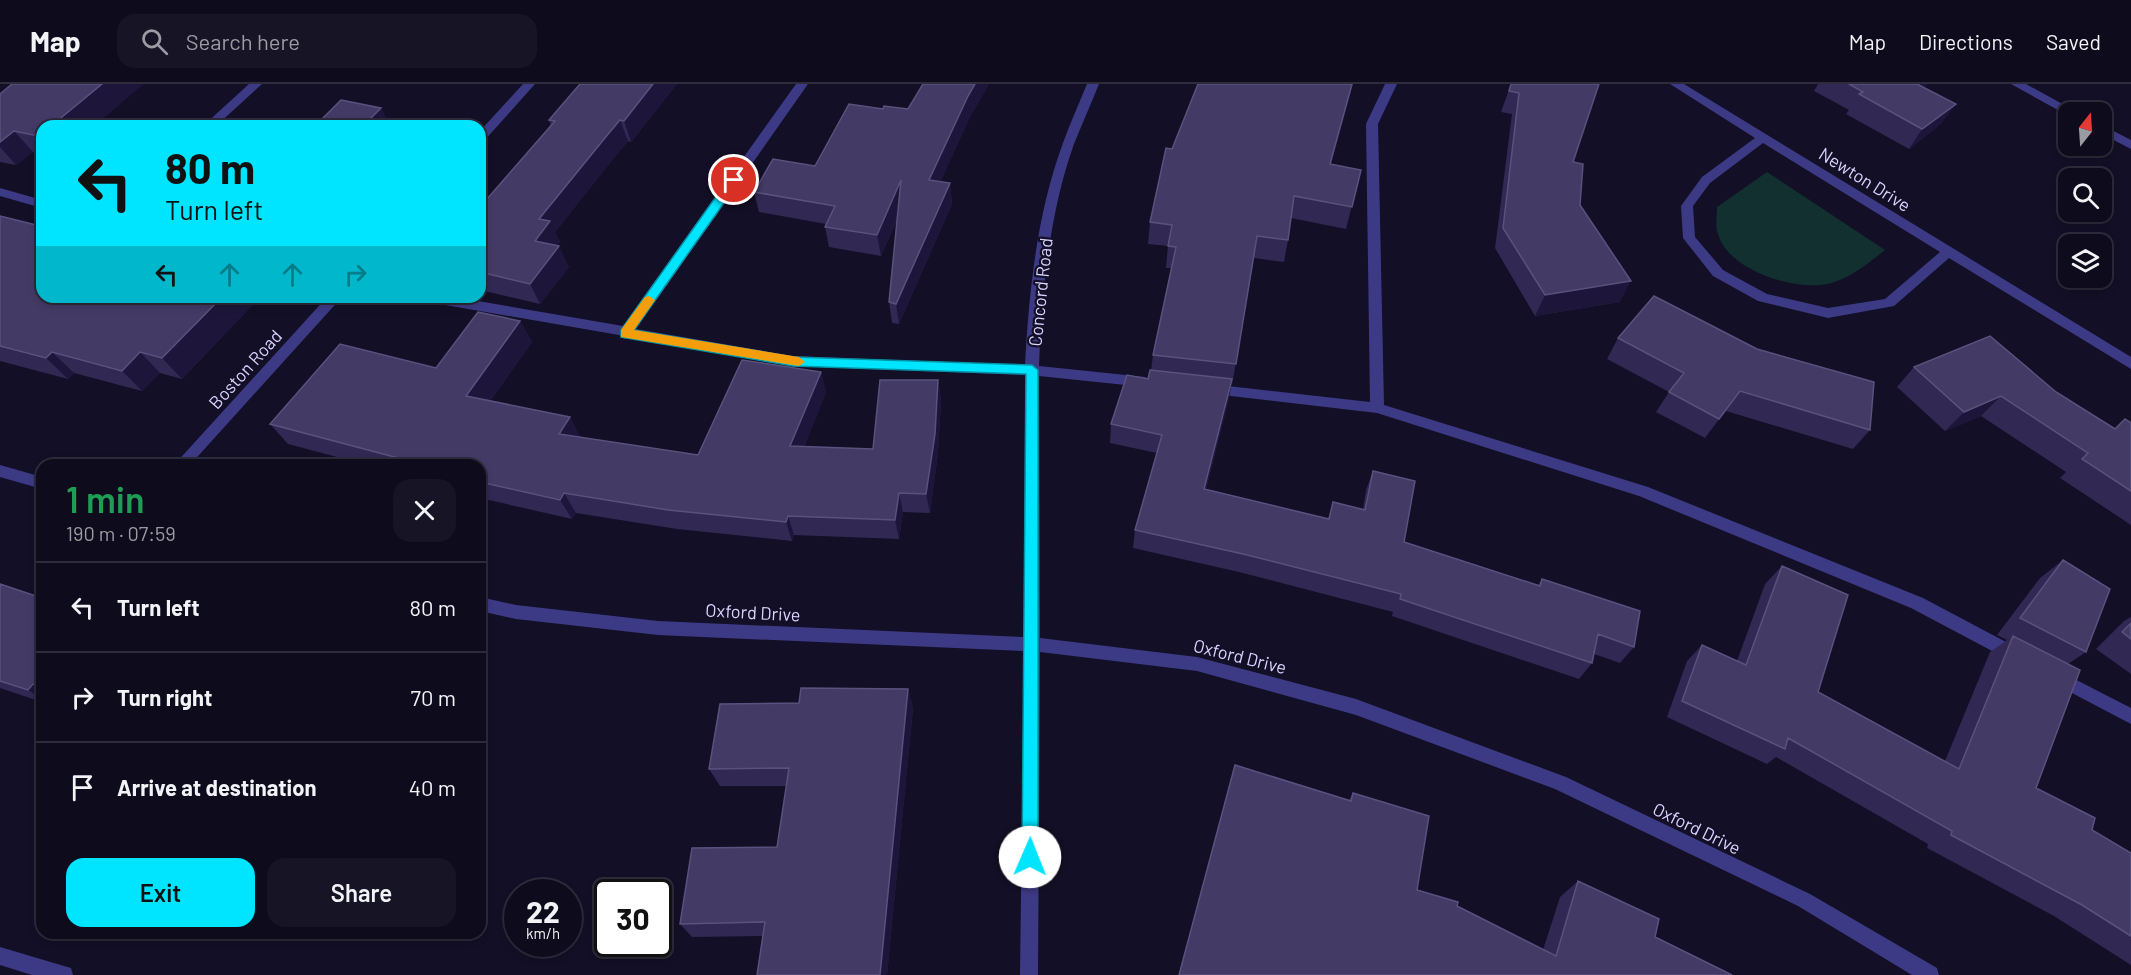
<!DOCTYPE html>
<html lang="en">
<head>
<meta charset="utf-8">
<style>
	body { margin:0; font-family:Barlow,sans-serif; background:#171425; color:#f1f3f6; height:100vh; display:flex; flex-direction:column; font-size:22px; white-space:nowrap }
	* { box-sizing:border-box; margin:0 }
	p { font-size:20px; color:#9b9ba3 }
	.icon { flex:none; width:33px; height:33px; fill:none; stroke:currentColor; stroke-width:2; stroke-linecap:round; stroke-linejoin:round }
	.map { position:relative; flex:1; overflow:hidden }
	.drawer { position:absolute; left:36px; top:375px; width:450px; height:480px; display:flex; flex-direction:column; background:#0e0b1c; border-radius:18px; box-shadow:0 3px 9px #0003,0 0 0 2px #2e2b3b }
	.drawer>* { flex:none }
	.hud { position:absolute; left:36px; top:36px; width:450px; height:183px; border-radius:18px; box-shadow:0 3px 9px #0003,0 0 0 2px #2e2b3b; background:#00e5ff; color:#111; overflow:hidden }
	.needle { width:39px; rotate:17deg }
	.controls { position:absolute; left:2058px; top:18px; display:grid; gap:12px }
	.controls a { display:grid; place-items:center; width:54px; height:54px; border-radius:12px; background:#0e0b1c; box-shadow:0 3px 9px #0003,0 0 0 2px #2e2b3b; font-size:30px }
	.speed { position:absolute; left:504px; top:795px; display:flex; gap:12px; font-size:30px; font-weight:700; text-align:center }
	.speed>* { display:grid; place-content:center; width:78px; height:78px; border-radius:50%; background:#0e0b1c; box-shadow:0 3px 9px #0003,0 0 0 2px #2e2b3b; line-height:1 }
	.speed small { font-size:15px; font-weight:400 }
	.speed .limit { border:3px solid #111; border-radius:9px; background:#fff; color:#111 }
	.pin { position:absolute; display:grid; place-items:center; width:51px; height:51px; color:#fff; margin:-26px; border:3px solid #fff; border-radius:50%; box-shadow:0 2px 6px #0007 }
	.me { position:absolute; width:66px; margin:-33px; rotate:1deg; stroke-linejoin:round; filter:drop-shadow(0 0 4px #0008) }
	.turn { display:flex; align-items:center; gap:21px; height:126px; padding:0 30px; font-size:27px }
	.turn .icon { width:78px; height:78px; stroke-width:2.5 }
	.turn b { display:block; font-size:42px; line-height:51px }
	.lanes { display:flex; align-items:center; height:57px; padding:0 30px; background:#0003; justify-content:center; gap:30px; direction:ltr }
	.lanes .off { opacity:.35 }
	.round { display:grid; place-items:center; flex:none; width:63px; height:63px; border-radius:18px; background:#171425 }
	.head { display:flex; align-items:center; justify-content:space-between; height:102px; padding:0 30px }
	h1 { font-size:36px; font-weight:600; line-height:45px; color:#1e9e55 }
	.button { display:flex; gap:12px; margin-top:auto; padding:12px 30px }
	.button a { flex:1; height:69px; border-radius:18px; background:#00e5ff; color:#111; font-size:24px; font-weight:600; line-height:69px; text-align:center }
	.button a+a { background:#171425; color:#f1f3f6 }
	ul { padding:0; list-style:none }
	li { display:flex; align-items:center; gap:18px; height:90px; padding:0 30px; border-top:2px solid #2e2b3b }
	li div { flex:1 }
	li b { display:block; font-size:22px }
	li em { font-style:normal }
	header { display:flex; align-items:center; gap:36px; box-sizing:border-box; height:84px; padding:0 30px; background:#0e0b1c; border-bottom:2px solid #2e2b3b }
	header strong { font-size:28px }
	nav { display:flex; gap:33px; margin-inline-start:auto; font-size:21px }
	.search { width:420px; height:54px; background:#171425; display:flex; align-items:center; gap:15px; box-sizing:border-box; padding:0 21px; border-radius:18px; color:#9b9ba3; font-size:22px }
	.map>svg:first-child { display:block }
	.green { fill:#12302f }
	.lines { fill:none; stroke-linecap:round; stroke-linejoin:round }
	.minor { fill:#3d3a85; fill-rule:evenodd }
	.wall { fill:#312854 }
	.shaded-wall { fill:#1d163a }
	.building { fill:#433a66; stroke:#5a527e; stroke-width:1.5 }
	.route { fill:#00e5ff; stroke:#0095a6; stroke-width:1.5 }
	.slow { fill:#f59e0b }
	.labels { text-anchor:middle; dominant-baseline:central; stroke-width:4.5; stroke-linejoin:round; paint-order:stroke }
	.street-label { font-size:18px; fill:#d9d4ff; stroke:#130f26 }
</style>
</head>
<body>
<header>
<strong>Map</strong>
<div class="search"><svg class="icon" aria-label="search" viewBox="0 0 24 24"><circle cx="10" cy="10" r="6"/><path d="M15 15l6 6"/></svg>Search here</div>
<nav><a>Map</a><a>Directions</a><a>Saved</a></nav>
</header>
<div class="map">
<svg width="2131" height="891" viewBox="0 0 2131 891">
	<rect width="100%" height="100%" fill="#130f26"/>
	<!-- green -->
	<path class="green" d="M1767 88 1885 166C1866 181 1845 199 1820 201 1787 204 1728 185 1718 150 1715 143 1717 131 1717 123Z"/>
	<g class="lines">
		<!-- minor -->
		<path class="minor" d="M249 0H262L216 42H203Z
			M523 0H535L484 57 480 58V47Z
			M796 0H808L636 245 793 272 1025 281C1029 207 1037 129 1063 59 1070 39 1079 20 1087 0H1099C1091 20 1082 40 1074 60 1049 130 1042 208 1039 282L1145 293 1152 298 1145 303 1039 292 1040 554 1197 573 1356 615 1566 693 1810 810 1937 884 1939 891H1912L1798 822 1555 705 1356 631 1197 587 1040 568 1038 891H1020L1024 567 658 551 516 535 480 527V513L516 521 658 537 1024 553 1025 291 793 282 630 253 625 255 619 251 428 218 421 213H455L623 242Z
			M1385 0H1397L1378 40 1384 321 1648 403 1923 514 2023 567 2025 572 2023 577 2017 579 2011 577 1911 524 1639 412 1377 329 1205 309 1203 305 1210 300 1370 318 1366 40Z
			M1670 0H1684L2131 273V285L1949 174 1894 222 1828 234 1758 217 1713 192 1683 154 1681 122 1702 93 1755 54ZM1763 59 1940 168 1885 215 1828 224 1767 210 1723 186 1695 153 1693 122 1710 99Z
			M2011 0H2026L2077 28 2067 31Z
			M2102 41 2131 56V65L2102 50Z
			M0 104 42 116V124L0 112Z
			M327 213H342L190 381H174Z
			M0 381 42 393V405L0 393Z
			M2057 586 2131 624V640L2051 598 2049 593 2051 588Z
			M0 863 64 882 71 884 73 891H32L0 881Z"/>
	</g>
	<!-- wall -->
	<path class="wall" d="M677 0 631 58 628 57 617 70 555 148 560 158 557 162 569 183 540 220 480 206V123L551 42 549 36Z
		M923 0H989L970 33 940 98 950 99 952 120 899 240 892 239 889 218 898 133 881 172 829 163 825 143 826 140 759 128 754 108 815 82 883 25H908Z
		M1198 0H1353L1331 80 1361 86 1346 145 1291 134 1288 156 1284 178 1254 174 1232 301H1231L1229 315 1206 405 1328 435 1333 418 1363 425 1366 406 1373 387 1404 458 1538 501 1542 495 1634 563 1620 579 1594 570 1592 579 1579 595 1392 532 1393 528 1239 488 1133 464 1135 446 1157 369 1110 359 1111 340 1148 295 1151 287 1153 271 1172 184H1166L1168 162 1148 160 1150 138 1172 65Z
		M1511 0 1573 78 1580 121 1620 218 1535 232 1495 164 1512 30 1501 28Z
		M1818 0H1927L1924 4 1942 39 1909 65 1846 30 1849 26 1814 7Z
		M0 10 42 42V70L33 68 16 81 0 78Z
		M0 132 42 213H260L182 295 160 289 142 307 74 289 68 295 0 277Z
		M520 237 532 258 490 317 570 333 580 353 698 371 821 288 826 308 804 363 873 365 938 296 941 316 938 369 930 429 903 428 899 455 794 451 792 457 677 445 576 429 572 435 480 414V381H367L288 360 270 340 436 284Z
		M1618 254 1870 346 1853 365 1726 327 1705 354 1656 328 1669 308 1607 275Z
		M1914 283 2056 308 2115 344 2131 339V441L2060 394 2066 388 1981 332 1945 347 1897 303Z
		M2063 476 2086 568 2068 580 2036 704 2092 746 2131 769V881L2054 832 1927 764 1928 760 1776 673 1767 680 1667 633 1687 577 1702 561 1737 577 1765 500 1782 482 1818 608 1945 677 1990 568 2007 556 1997 551 2040 494Z
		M0 500 42 514V618L0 604Z
		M2131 533V590L2096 565 2124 537Z
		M908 605 913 624 887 891H757L763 852 692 853 680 840 777 763 786 702H720L709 685 799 619Z
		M1235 681 1349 716 1353 709 1417 806 1457 822 1543 866 1560 813 1578 797 1655 853 1732 891H1179Z"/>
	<!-- shaded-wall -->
	<path class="shaded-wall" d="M102 0H144L94 42H51Z
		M653 0H677L631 58 624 37Z
		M975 0H989L970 33 932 117 929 96 968 12Z
		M1352 0H1353L1325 102 1330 80Z
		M1912 0H1927L1924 4Z
		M1956 20 1942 39 1909 65 1922 45Z
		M381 24 391 42H363Z
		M620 36 628 57 617 70 555 148 560 158 545 178 535 157 539 135 609 49Z
		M14 47 33 68 16 81 0 63V58Z
		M42 49V57L38 52Z
		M901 96 904 117 881 172 877 151Z
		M950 99 952 120 899 240 896 220Z
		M559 162 569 183 540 220 530 200Z
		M1631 197 1620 218 1535 232 1545 211Z
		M222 213H260L182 295 162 274Z
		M520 237 532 258 479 332 466 312Z
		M52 268 74 289 68 295 46 274Z
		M140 268 160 289 142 307 122 287Z
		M821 288 826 308 797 382 790 362Z
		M1232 295 1229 315 1201 423 1204 405Z
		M938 296 941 316 938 369 930 429 926 410Z
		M1740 307 1726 327 1705 354 1719 335Z
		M2001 312 1981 332 1945 347 1964 328Z
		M570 333 581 354 559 350Z
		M564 409 576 429 572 435 560 416Z
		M899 409 903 428 899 455 895 436Z
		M788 432 794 451 792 457 786 438Z
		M33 600 42 605V615L28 606Z
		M908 605 913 624 887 891H880Z"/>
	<!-- building -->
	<path class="building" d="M12 0H102L51 42H42V49L38 52 14 47 0 58V10Z
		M580 0H653L624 37 620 36 609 49 539 135 550 137 535 157 559 162 530 200 480 188V123L555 37 549 36Z
		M923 0H975L968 12 929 96 950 99 896 220 889 218 901 96 877 151 825 143 835 122 754 108 773 75 815 82 849 20 883 25 884 22 908 25Z
		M1198 0H1352L1330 80 1361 86 1352 123 1294 112 1288 156 1257 152 1236 280 1153 271 1176 163 1168 162 1172 141 1150 138 1166 64 1172 65Z
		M1511 0H1599L1573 78 1583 80 1580 121 1631 197 1545 211 1503 144 1519 9 1509 7Z
		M1849 0H1917L1956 20 1922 45 1859 10 1863 8Z
		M341 16 381 24 363 42H315Z
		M0 132 36 141 42 135V213H222L162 274 140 268 122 287 52 268 46 274 0 262Z
		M1654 212 1757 265 1874 298 1870 346 1740 307 1719 335 1669 308 1684 289 1618 254Z
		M478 228 520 237 466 312 570 333 559 350 698 371 742 276 821 288 790 362 873 365 880 296H938L935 350 926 410 899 409 895 436 788 432 786 438 668 426 564 409 560 416 480 398V381H397L402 375 270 340 340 260 436 284Z
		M1990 252 2056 308 2115 345 2125 335 2131 339V407L2082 375 2088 369 2001 312 1964 328 1914 283Z
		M1150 286 1232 295 1204 405 1329 435 1333 418 1365 426 1373 387 1415 397 1404 458 1540 502 1542 495 1640 527 1634 563 1598 550 1592 579 1400 515 1401 510 1243 470 1135 446 1162 351 1111 340 1127 291 1148 295Z
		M2063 476 2110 505 2086 568 2020 534Z
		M1782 482 1848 511 1818 608 1959 685 2013 552 2080 586 2036 704 2095 734 2092 746 2131 769V852L2082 821 1951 751 1952 747 1788 654 1785 665 1682 617 1702 561 1746 581Z
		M0 500 42 514V603L33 600 28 606 0 597Z
		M2131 539V555L2122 548Z
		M801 604 908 605 880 891H757L765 838 680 840 692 764 777 763 789 684 709 685 720 620 799 619Z
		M1235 681 1351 717 1353 709 1429 732 1417 806 1458 818 1457 822 1556 872 1578 797 1659 835 1655 853 1732 891H1179Z"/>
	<!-- route -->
	<path class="route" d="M734 92 740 96 738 99 634 246 793 273 1032 281 1038 286V773L1036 779 1030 781 1024 779 1022 773 1026 290 793 282 621 253V246L730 93Z"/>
	<!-- slow -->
	<path class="slow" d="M649 212 655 216 634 246 799 273 805 278 799 282 621 253V246L645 213Z"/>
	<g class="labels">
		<!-- street labels -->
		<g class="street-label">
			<text transform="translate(1865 95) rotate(32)">Newton Drive</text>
			<text transform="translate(1040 208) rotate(-84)">Concord Road</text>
			<text transform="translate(245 285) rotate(-48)">Boston Road</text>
			<text transform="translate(753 528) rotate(3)">Oxford Drive</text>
			<text transform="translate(1240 572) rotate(14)">Oxford Drive</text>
			<text transform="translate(1697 744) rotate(26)">Oxford Drive</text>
		</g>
	</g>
</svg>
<div class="controls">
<a><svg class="needle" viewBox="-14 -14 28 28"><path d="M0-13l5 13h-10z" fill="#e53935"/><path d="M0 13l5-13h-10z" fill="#9b9ba3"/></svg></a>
<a><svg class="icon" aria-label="search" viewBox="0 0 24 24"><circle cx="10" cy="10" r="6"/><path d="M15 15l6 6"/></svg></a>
<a><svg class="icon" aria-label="layers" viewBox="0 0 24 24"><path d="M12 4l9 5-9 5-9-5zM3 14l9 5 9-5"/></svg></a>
</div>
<div class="speed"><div>22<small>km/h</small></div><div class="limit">30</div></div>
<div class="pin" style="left:734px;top:96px;background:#d93025"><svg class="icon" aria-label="arrive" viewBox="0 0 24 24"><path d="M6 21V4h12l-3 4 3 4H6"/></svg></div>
<svg class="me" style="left:1030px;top:773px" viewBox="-20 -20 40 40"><circle r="19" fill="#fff"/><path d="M0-13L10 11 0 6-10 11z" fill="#00e5ff"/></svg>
<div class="hud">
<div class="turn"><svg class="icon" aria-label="left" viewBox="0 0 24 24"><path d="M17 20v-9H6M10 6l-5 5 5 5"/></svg><div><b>80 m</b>Turn left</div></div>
<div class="lanes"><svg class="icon" aria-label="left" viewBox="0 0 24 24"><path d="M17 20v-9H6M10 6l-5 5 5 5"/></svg><svg class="icon off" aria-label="ahead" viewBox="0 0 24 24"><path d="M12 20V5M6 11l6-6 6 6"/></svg><svg class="icon off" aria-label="ahead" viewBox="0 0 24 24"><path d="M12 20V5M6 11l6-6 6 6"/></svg><svg class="icon off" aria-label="right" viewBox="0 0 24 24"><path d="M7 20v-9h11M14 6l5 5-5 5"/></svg></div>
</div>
<section class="drawer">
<div class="head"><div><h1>1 min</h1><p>190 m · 07:59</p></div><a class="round"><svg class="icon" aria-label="close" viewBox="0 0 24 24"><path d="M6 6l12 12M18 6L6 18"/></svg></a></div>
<ul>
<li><svg class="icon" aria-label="left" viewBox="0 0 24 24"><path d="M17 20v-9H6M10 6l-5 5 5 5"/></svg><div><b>Turn left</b></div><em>80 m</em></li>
<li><svg class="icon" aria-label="right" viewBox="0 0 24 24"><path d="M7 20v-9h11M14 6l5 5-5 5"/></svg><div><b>Turn right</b></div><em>70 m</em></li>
<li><svg class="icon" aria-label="arrive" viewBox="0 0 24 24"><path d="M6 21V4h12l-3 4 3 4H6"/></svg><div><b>Arrive at destination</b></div><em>40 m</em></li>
</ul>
<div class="button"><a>Exit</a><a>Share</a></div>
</section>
</div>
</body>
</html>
